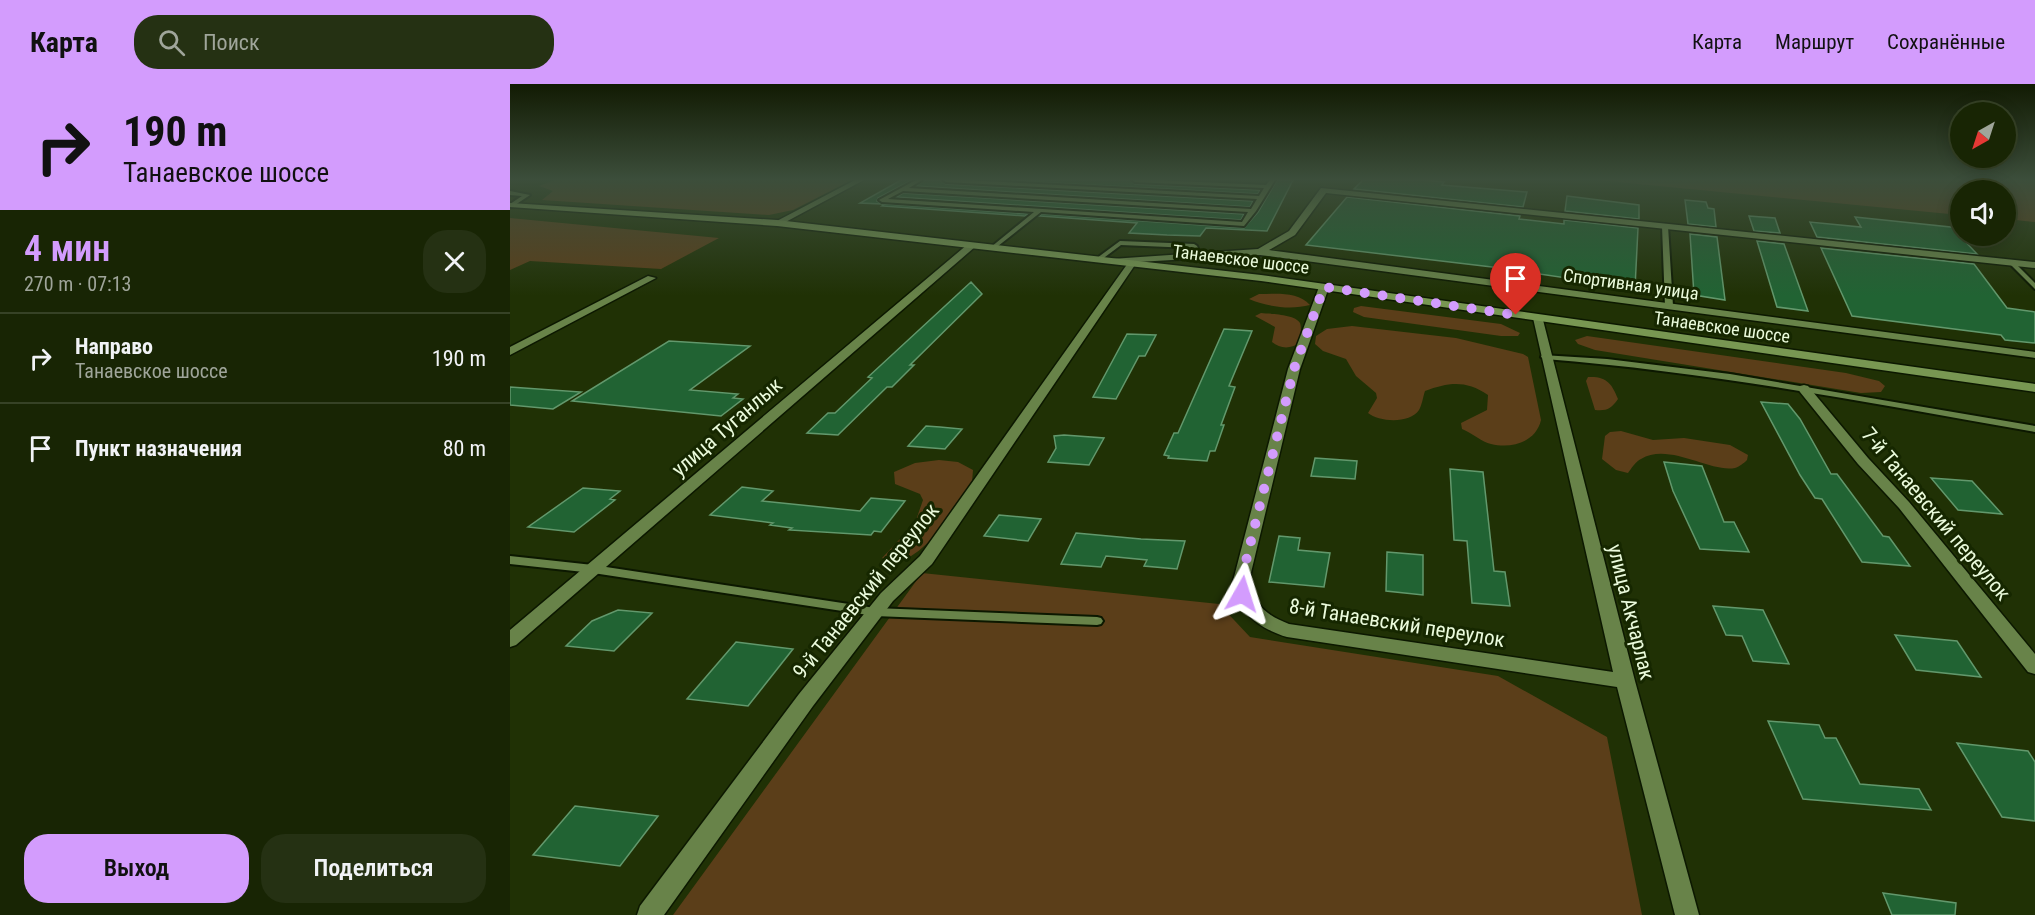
<!DOCTYPE html>
<html lang="ru">
<head>
<meta charset="utf-8">
<style>
	body { margin:0; font-family:"Roboto Condensed",sans-serif; background:#253113; color:#f1f3f6; height:100vh; display:flex; flex-direction:column; font-size:22px; white-space:nowrap }
	* { box-sizing:border-box; margin:0 }
	p { font-size:20px; color:#9fa59a }
	.icon { flex:none; width:33px; height:33px; fill:none; stroke:currentColor; stroke-width:2; stroke-linecap:round; stroke-linejoin:round }
	.map { position:relative; flex:1; overflow:hidden }
	.panel { display:flex; flex-direction:column; background:#182504; width:510px }
	.panel>* { flex:none }
	.top-card { background:#d39cfd; color:#111; overflow:hidden }
	.needle { width:39px; rotate:219deg }
	.controls { position:absolute; left:1440px; top:18px; display:grid; gap:12px }
	.controls a { display:grid; place-items:center; width:66px; height:66px; border-radius:50%; background:#182504; box-shadow:0 3px 15px #0003,0 0 0 2px #364226; font-size:30px }
	.pin { position:absolute; display:grid; place-items:center; width:51px; height:51px; color:#fff; margin:-62px -26px; border-radius:50% 50% 50% 0; rotate:-45deg; box-shadow:0 0 6px #0007 }
	.pin .icon { rotate:45deg }
	.me { position:absolute; width:66px; margin:-33px; rotate:6deg; stroke-linejoin:round; filter:drop-shadow(0 0 4px #0008) }
	.turn { display:flex; align-items:center; gap:21px; height:126px; padding:0 24px; font-size:27px }
	.turn .icon { width:78px; height:78px; stroke-width:2.5 }
	.turn b { display:block; font-size:42px; line-height:51px }
	.round { display:grid; place-items:center; flex:none; width:63px; height:63px; border-radius:24px; background:#253113 }
	.head { display:flex; align-items:center; justify-content:space-between; height:102px; padding:0 24px }
	h1 { font-size:36px; font-weight:600; line-height:45px; color:#d39cfd }
	.cta { display:flex; gap:12px; margin-top:auto; padding:12px 24px }
	.cta a { flex:1; height:69px; border-radius:24px; background:#d39cfd; color:#111; font-size:24px; font-weight:600; line-height:69px; text-align:center }
	.cta a+a { background:#253113; color:#f1f3f6 }
	ul { padding:0; list-style:none }
	li { display:flex; align-items:center; gap:18px; height:90px; padding:0 24px; border-top:2px solid #364226 }
	li div { flex:1 }
	li b { display:block; font-size:22px }
	li em { font-style:normal }
	header { display:flex; align-items:center; gap:36px; box-sizing:border-box; height:84px; padding:0 30px; background:#d39cfd; color:#111 }
	header strong { font-size:28px }
	nav { display:flex; gap:33px; margin-inline-start:auto; font-size:21px }
	.search { width:420px; height:54px; background:#253113; display:flex; align-items:center; gap:15px; box-sizing:border-box; padding:0 21px; border-radius:24px; color:#9fa59a; font-size:22px }
	main { display:flex; flex:1; min-height:0 }
	.map>svg:first-child { display:block }
	.green { fill:#5b3e19 }
	.building { fill:#216333; stroke:#62986c; stroke-width:1.5 }
	.lines { fill:none; stroke-linecap:round; stroke-linejoin:round }
	.lane-casing { stroke:#0c1800; stroke-width:4 }
	.street-casing { stroke:#0c1800; stroke-width:3 }
	.secondary-casing { stroke:#0c1800; stroke-width:3 }
	.lane { fill:#688349; fill-rule:evenodd }
	.street { fill:#688349; fill-rule:evenodd }
	.secondary { fill:#789752; fill-rule:evenodd }
	.route { stroke:#d39cfd; stroke-width:10; stroke-dasharray:0 18 }
	.labels { text-anchor:middle; dominant-baseline:central; stroke-width:6; stroke-linejoin:round; paint-order:stroke }
	.far-street-label { font-size:18px; fill:#ebfbdc; stroke:#162700 }
	.street-label { font-size:21px; fill:#ebfbdc; stroke:#162700 }
</style>
</head>
<body>
<header>
<strong>Карта</strong>
<div class="search"><svg class="icon" aria-label="search" viewBox="0 0 24 24"><circle cx="10" cy="10" r="6"/><path d="M15 15l6 6"/></svg>Поиск</div>
<nav><a>Карта</a><a>Маршрут</a><a>Сохранённые</a></nav>
</header>
<main>
<section class="panel">
<div class="top-card">
<div class="turn"><svg class="icon" aria-label="right" viewBox="0 0 24 24"><path d="M7 20v-9h11M14 6l5 5-5 5"/></svg><div><b>190 m</b>Танаевское шоссе</div></div>
</div>
<div class="head"><div><h1>4 мин</h1><p>270 m · 07:13</p></div><a class="round"><svg class="icon" aria-label="close" viewBox="0 0 24 24"><path d="M6 6l12 12M18 6L6 18"/></svg></a></div>
<ul>
<li><svg class="icon" aria-label="right" viewBox="0 0 24 24"><path d="M7 20v-9h11M14 6l5 5-5 5"/></svg><div><b>Направо</b><p>Танаевское шоссе</p></div><em>190 m</em></li>
<li><svg class="icon" aria-label="arrive" viewBox="0 0 24 24"><path d="M6 21V4h12l-3 4 3 4H6"/></svg><div><b>Пункт назначения</b></div><em>80 m</em></li>
</ul>
<div class="cta"><a>Выход</a><a>Поделиться</a></div>
</section>
<div class="map">
<svg width="1525" height="831" viewBox="0 0 1525 831">
	<rect width="100%" height="100%" fill="#203105"/>
	<!-- green -->
	<path class="green" d="M45 96H342L283 126 259 131 32 116 43 107 29 102Z
		M1087 96H1525V138L1496 135V106H1450V131Z
		M0 134 209 154 151 185 20 177 0 186Z
		M749 210C766 210 788 207 800 221 781 226 758 223 739 215Z
		M851 222 991 240 1010 249 1008 252H991L854 233 843 228 844 224Z
		M751 229C761 230 785 230 790 239 792 244 790 254 789 259 781 265 770 265 762 258L765 243 745 232Z
		M842 242 946 254 1013 270 1018 273 1031 336C1026 358 1002 365 981 360 972 358 962 349 952 345L951 339 977 326 978 311C956 296 939 298 915 307 913 313 912 321 909 326 900 340 869 338 858 329L867 314 866 309 846 292 836 275 813 267 805 260 806 252 817 245Z
		M1077 252 1336 289 1369 297 1375 302 1371 308 1351 309 1085 266 1068 260 1065 256Z
		M1078 293C1097 292 1102 300 1108 315 1101 325 1097 327 1085 326L1076 297Z
		M1111 347 1143 356 1174 354 1220 361 1238 371 1237 376C1234 379 1229 383 1225 384 1200 389 1159 358 1131 375 1126 377 1121 385 1118 389L1106 386 1092 375 1095 352 1100 348Z
		M429 376 448 378 463 386 462 398C444 423 408 492 372 474L405 439 413 416 410 410 385 400 384 388 405 379Z
		M412 489 709 520 740 553 988 592 1097 653 1132 831H163Z"/>
	<!-- building -->
	<path class="building" d="M391 96H402L368 114 367 117 373 120 350 119Z
		M414 96H431L436 100 743 117 740 123 406 102Z
		M489 96H620L625 100 750 106 748 110Z
		M767 96H783L757 147 696 144 690 152 657 151 619 149 627 139 529 132 532 130 734 144 748 128Z
		M853 96H911L934 98 932 101 1017 108 1013 123 844 105Z
		M393 109 734 130 731 136 386 113Z
		M1057 112 1129 121V135L1055 127Z
		M837 113 1010 132 1009 135 1054 140V136L1128 144 1125 204 982 183 796 161Z
		M1175 116 1196 118 1198 124 1204 125 1206 143 1178 140Z
		M375 120 518 130 515 132 372 122Z
		M1239 132 1265 134 1270 149 1244 147Z
		M1345 133 1450 144V152L1467 170 1307 153 1300 138 1351 143Z
		M1180 150 1207 153 1215 216 1184 211Z
		M1247 157 1274 160 1298 227 1267 223Z
		M1311 164 1464 180 1497 224 1525 228V259L1495 256 1491 251 1342 232Z
		M461 198 472 210 400 281H404L382 303H377L328 351 297 349 318 329H325L362 294 358 293Z
		M714 245 742 247 719 302 725 303 711 341H714L705 367H700L697 377 658 374 659 372 654 371 664 349H668Z
		M617 250 646 251 635 272H629L606 315 583 313Z
		M159 257 240 262 180 306 228 310 223 314 233 315 211 332 62 317Z
		M0 303 71 308 43 325 0 321Z
		M1251 318 1278 320 1290 335 1321 390H1327L1373 452 1379 453 1400 482 1352 478 1312 415 1305 414 1290 391Z
		M416 342 430 343 452 345 435 365 398 362Z
		M554 351 594 354 579 381 538 378 546 364 544 352Z
		M805 374 847 377 845 395 801 392Z
		M1154 378 1192 382 1214 438H1224L1239 468 1190 465 1163 407Z
		M940 385 973 388 984 487 995 488 1000 522 962 519 957 457 944 456Z
		M1421 394 1462 397 1492 430 1448 426Z
		M232 403 263 407 252 417 350 427 361 414 395 417 371 448 364 447 361 451 279 446 282 444 260 441 263 439 200 431Z
		M73 404 110 407 100 415 105 416 64 448 18 443Z
		M489 431 531 435 518 457 474 452Z
		M566 449 631 455 675 457 667 485 634 482 637 476 596 472 591 483 551 480Z
		M769 452 790 454 788 466 820 469 814 503 759 498Z
		M877 468 913 471V511L876 507Z
		M1203 522 1253 526 1279 580 1243 577 1232 552 1216 551Z
		M108 526 142 529 104 567 56 562 82 537Z
		M1385 551 1447 557 1471 593 1406 586Z
		M226 558 283 565 238 622 177 615Z
		M1258 637 1309 641 1315 654H1326L1350 700 1409 705 1421 726 1293 715Z
		M1447 659 1518 667 1525 678V737L1492 733Z
		M65 722 148 732 110 782 23 771Z
		M1373 809 1446 819 1445 831H1382Z"/>
	<g class="lines">
		<defs>
			<path id="lane" d="M406 96H412L399 104 741 125 747 115 436 98 433 96H456L749 112 754 104 625 98 622 96H646L756 101 760 96H765L746 127 734 142 531 128 483 166 481 165V163L524 128 372 118 369 116ZM393 107 738 128 732 138 378 115Z
				M0 107 20 111 2 123 0 122V120L12 112 0 111Z
				M1155 140 1158 142 1163 222 1159 224 1155 222 1152 142Z
				M610 157 684 160 687 162 691 171 686 172 682 164 611 161 591 176H587V174Z
				M1499 177H1503L1525 199V205L1499 179Z
				M1032 271 1097 275 1220 290 1525 342V348C1362 319 1200 288 1035 275L1031 273Z
				M0 472 83 481 365 524 587 533 591 534 593 537 591 540 587 541 365 532 83 489 0 480Z"/>
			<path id="street" d="M345 96H354L270 141 263 139Z
				M811 104 1525 178V184L816 109 785 151 759 166 1525 268V274L750 171 627 178 422 480 383 517 303 622 154 831H127L130 822 289 610 371 509 410 472 618 179 604 180 599 177 601 175 748 165 779 147Z
				M458 160 466 162 6 561 0 563V546Z
				M138 192 146 194 0 271V263Z
				M814 200 819 203 790 285 739 497C743 520 757 532 779 540L1103 588 1023 234 1024 232H1032L1125 597 1189 831H1165L1107 603 777 553C748 544 727 528 723 497L778 285 809 203Z
				M1294 301 1298 302 1358 374 1399 418 1525 570V590L1518 588 1389 424 1348 380 1290 308 1288 305 1290 302Z"/>
			<path id="secondary" d="M0 119 267 136 751 191 1525 300V308L751 197 267 142 0 123Z"/>
		</defs>
		<!-- lane casing -->
		<use href="#lane" class="lane-casing"/>
		<!-- street casing -->
		<use href="#street" class="street-casing"/>
		<!-- secondary casing -->
		<use href="#secondary" class="secondary-casing"/>
		<!-- lane -->
		<use href="#lane" class="lane"/>
		<!-- street -->
		<use href="#street" class="street"/>
		<!-- secondary -->
		<use href="#secondary" class="secondary"/>
	</g>
	<!-- sky -->
	<linearGradient id="sky" x2="0" y2="1"><stop stop-color="#121b03"/><stop offset="0.45" stop-color="#3c4e3b"/><stop offset="1" stop-color="#3c4e3b" stop-opacity="0"/></linearGradient>
	<rect width="1525" height="212" fill="url(#sky)"/>
	<g class="lines">
		<!-- route -->
		<path class="route" d="M732 510 731 497 784 285 814 203 1006 231"/>
	</g>
	<g class="labels">
		<!-- far-street labels -->
		<g class="far-street-label">
			<text transform="translate(731 175) rotate(7)">Танаевское шоссе</text>
			<text transform="translate(1121 200) rotate(8)">Спортивная улица</text>
			<text transform="translate(1212 243) rotate(8)">Танаевское шоссе</text>
		</g>
		<!-- street labels -->
		<g class="street-label">
			<text transform="translate(217 343) rotate(-41)">улица Туганлык</text>
			<text transform="translate(1426 430) rotate(50)">7-й Танаевский переулок</text>
			<text transform="translate(356 507) rotate(-51)">9-й Танаевский переулок</text>
			<text transform="translate(1121 528) rotate(76)">улица Акчарлак</text>
			<text transform="translate(887 539) rotate(9)">8-й Танаевский переулок</text>
		</g>
	</g>
</svg>
<div class="controls">
<a><svg class="needle" viewBox="-14 -14 28 28"><path d="M0-13l5 13h-10z" fill="#e53935"/><path d="M0 13l5-13h-10z" fill="#9fa59a"/></svg></a>
<a><svg class="icon" aria-label="sound" viewBox="0 0 24 24"><path d="M4 9h4l5-4v14l-5-4H4zM17 9q2 3 0 6"/></svg></a>
</div>
<div class="pin" style="left:1006px;top:231px;background:#d93025"><svg class="icon" aria-label="arrive" viewBox="0 0 24 24"><path d="M6 21V4h12l-3 4 3 4H6"/></svg></div>
<svg class="me" style="left:732px;top:510px" viewBox="-20 -20 40 40"><path d="M0-17L14 15 0 8-14 15z" fill="#d39cfd" stroke="#fff" stroke-width="4"/></svg>
</div>
</main>
</body>
</html>
